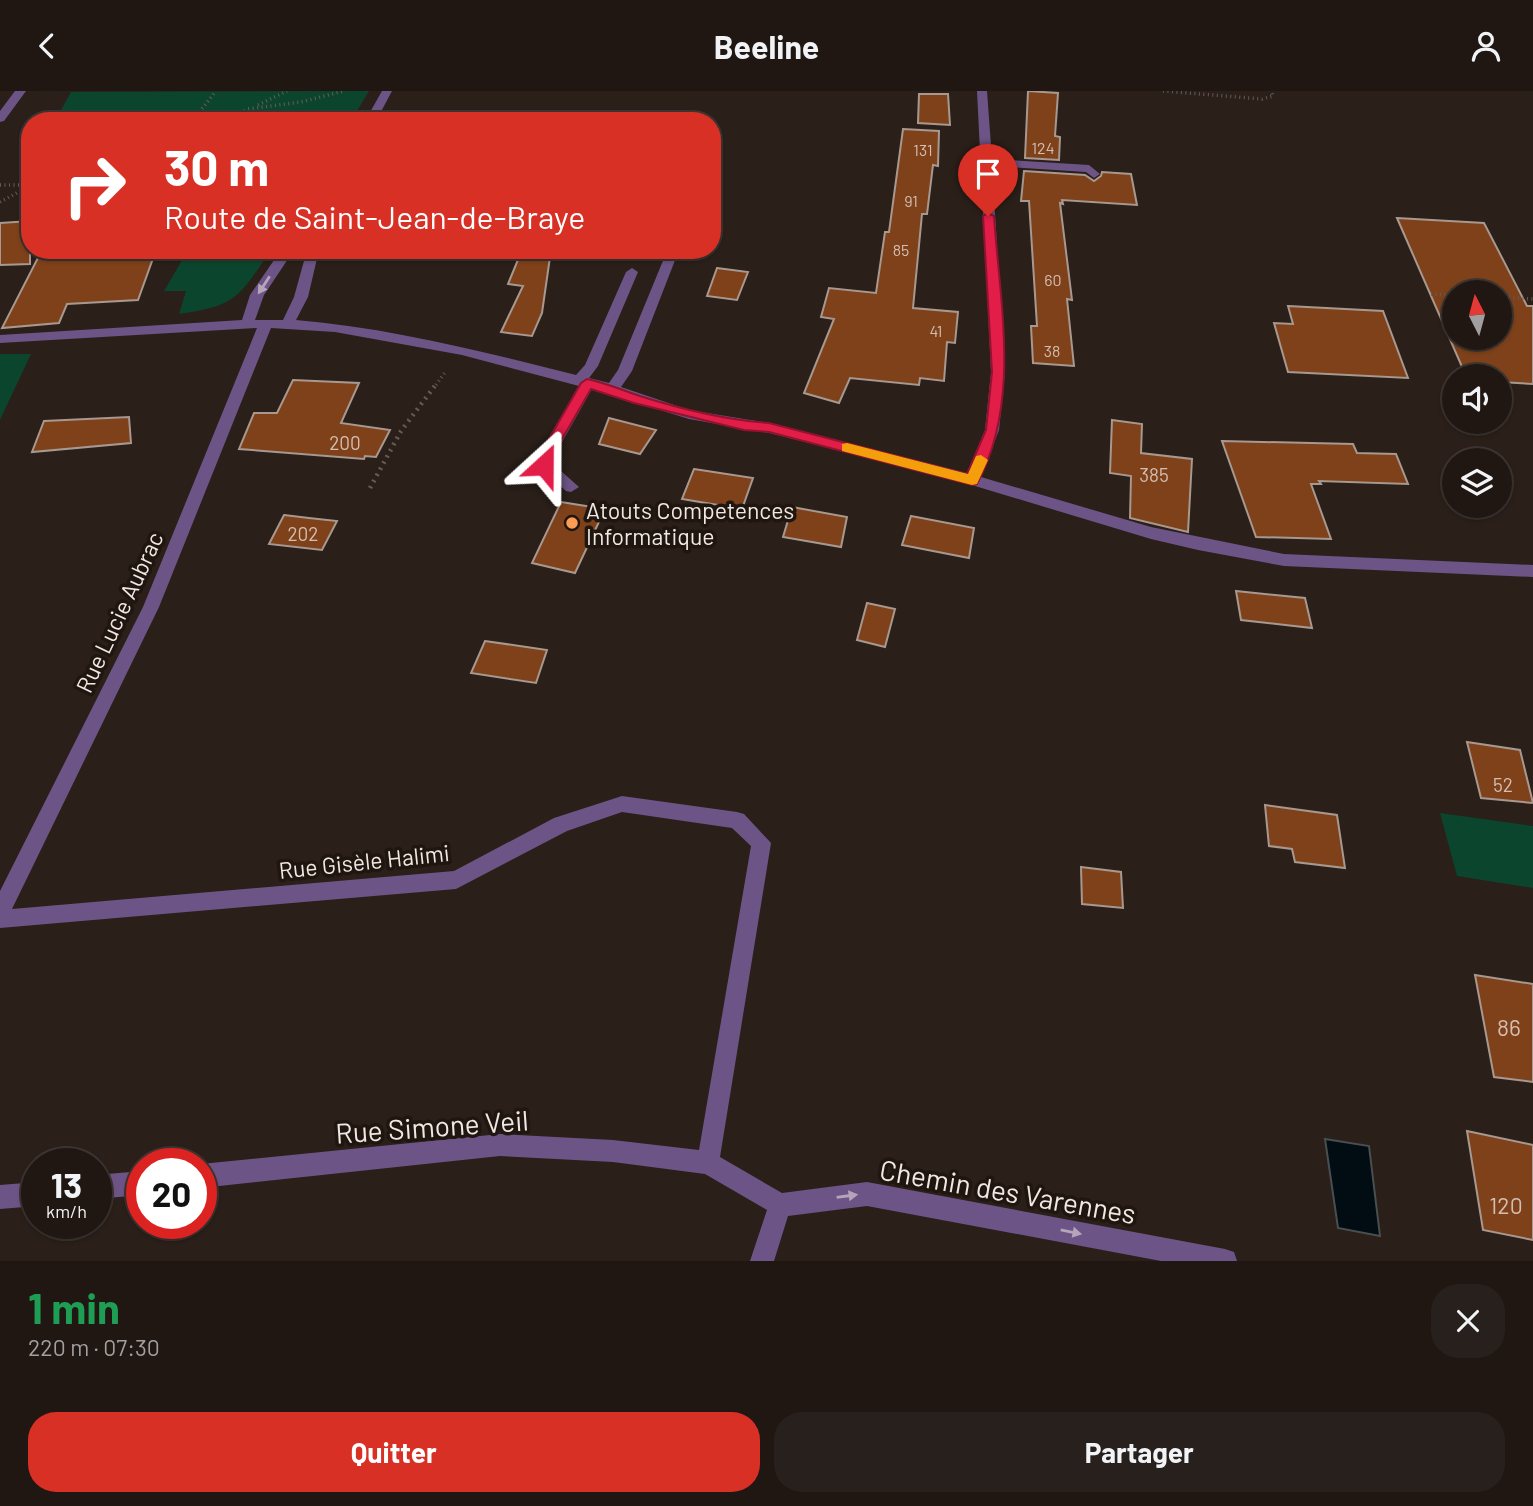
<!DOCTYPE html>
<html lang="fr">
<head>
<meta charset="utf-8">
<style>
	body { margin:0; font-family:Barlow,sans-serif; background:#28201c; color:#f1f3f6; height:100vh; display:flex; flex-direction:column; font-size:26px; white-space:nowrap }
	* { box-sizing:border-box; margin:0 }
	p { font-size:23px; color:#a29fa0 }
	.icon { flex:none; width:38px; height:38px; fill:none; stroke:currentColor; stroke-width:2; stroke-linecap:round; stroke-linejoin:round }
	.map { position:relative; height:1170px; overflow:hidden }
	.panel { display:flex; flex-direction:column; background:#201713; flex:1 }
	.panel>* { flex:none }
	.hud { position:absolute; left:21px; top:21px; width:700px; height:147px; border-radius:28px; box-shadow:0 2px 5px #0004,0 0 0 2px #3d3633; background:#d93025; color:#fff; overflow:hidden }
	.needle { width:46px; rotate:354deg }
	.controls { position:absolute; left:1442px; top:189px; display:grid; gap:14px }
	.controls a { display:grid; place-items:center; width:70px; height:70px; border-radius:50%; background:#201713; box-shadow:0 2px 5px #0004,0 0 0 2px #3d3633; font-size:35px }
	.speed { position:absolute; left:21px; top:1057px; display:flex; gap:14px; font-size:35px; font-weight:700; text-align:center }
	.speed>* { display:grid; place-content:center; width:91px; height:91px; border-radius:50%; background:#201713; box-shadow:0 2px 5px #0004,0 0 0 2px #3d3633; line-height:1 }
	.speed small { font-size:18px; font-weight:400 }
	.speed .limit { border:10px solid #d22; background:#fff; color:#111 }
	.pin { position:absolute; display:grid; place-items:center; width:60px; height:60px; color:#fff; margin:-72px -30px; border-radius:50% 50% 50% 0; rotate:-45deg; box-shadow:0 0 7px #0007 }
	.pin .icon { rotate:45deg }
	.me { position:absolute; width:77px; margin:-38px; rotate:24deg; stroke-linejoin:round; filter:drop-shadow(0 0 5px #0008) }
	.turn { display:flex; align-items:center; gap:24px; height:147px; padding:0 28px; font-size:32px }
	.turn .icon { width:91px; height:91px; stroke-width:2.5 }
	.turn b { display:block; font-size:49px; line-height:60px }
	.round { display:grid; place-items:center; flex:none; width:74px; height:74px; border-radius:28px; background:#28201c }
	.headline { display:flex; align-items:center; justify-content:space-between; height:119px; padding:0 28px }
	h1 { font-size:42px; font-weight:700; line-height:52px; color:#1e9e55 }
	.cta { display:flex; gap:14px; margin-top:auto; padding:14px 28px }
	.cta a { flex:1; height:80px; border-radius:28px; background:#d93025; color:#fff; font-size:28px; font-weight:700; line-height:80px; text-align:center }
	.cta a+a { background:#28201c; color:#f1f3f6 }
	header { display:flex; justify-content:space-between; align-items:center; height:91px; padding:0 28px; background:#201713; font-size:32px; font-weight:700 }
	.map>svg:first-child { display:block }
	.green { fill:#0c452d }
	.water { fill:#010d12; stroke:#494f51; stroke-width:2 }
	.building { fill:#7e411a; stroke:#a79890; stroke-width:2; fill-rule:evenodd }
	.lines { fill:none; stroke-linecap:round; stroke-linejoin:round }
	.path-far1 { stroke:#665c57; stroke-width:3.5; stroke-dasharray:1 3.5; stroke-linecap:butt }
	.path { stroke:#665c57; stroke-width:4.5; stroke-dasharray:2 5; stroke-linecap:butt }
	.minor { fill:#6d5486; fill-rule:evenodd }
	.oneway { fill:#b6a5ba }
	.route { fill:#e11d48; stroke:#92132f; stroke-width:2 }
	.slow { fill:#f59e0b }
	.poi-dot { fill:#fc9d53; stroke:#201610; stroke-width:2.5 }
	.labels { text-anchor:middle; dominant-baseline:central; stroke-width:7; stroke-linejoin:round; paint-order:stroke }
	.far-number-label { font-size:16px; fill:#d4beb2 }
	.number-label { font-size:19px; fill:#d4beb2 }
	.poi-label { font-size:23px; fill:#f1e8e4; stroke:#201610; text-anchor:start }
	.street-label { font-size:23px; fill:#f1e8e4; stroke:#201610 }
	.near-number-label { font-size:23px; fill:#d4beb2 }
	.near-street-label { font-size:28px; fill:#f1e8e4; stroke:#201610 }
</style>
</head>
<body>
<header><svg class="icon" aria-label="back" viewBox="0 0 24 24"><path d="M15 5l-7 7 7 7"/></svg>Beeline<svg class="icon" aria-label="person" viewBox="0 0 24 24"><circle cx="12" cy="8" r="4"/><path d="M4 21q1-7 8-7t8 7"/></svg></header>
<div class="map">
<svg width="1533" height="1170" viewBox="0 0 1533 1170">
	<rect width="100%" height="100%" fill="#2a1f19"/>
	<!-- green -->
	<path class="green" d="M369 0 351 30H69L61 19 71 1H36Z
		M188 159H271C239 206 237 215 179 223L186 200H164Z
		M0 263H31L0 329Z
		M1440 722 1533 735V797L1457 785Z"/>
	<!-- water -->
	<path class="water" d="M1325 1048 1369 1055 1380 1145 1338 1137Z"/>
	<!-- building -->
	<path class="building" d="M1028 0 1058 2 1055 45 1060 46 1059 69 1025 67Z
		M919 3H948L950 34 918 32Z
		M903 38 939 40 938 75 933 74 927 123H922L913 217 958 221 955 252 947 251 944 290 920 287 919 294 850 287 839 312 804 302 834 228 821 226 829 197 876 202 885 141H889Z
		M1024 80 1085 84 1094 90 1101 85 1102 81 1131 83 1137 114 1062 109 1063 113 1060 112 1072 209 1067 208 1074 275 1033 272 1031 235H1037L1029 110H1021Z
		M1397 127 1484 132 1527 215H1533V293L1500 291V285H1466ZM1454 201H1500V247H1454Z
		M30 130V173L0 174V132Z
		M42 159H156L138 209 67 213 59 232 2 237Z
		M522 159H551L542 222 532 245 501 241 523 195 508 193Z
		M717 177 748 181 737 209 707 205Z
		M1288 215 1383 220 1408 287 1288 281 1274 232 1293 233Z
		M293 289 359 292 341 332 390 339 376 366 365 365 364 368 239 358 254 322H277Z
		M129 326 131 352 32 361 44 330Z
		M609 327 656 339 640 363 599 353Z
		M1112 329 1142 333 1141 362 1192 368 1188 441 1130 427 1131 385 1110 382Z
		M1222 350 1353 353 1357 362 1396 363 1408 393 1319 390 1321 393H1311L1331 448 1256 446Z
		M694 378 753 387 742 418 682 408Z
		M561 411 605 418 575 482 532 472Z
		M792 416 847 426 841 456 783 446Z
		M284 424 309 427 337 430 322 459 269 453Z
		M911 425 974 437 969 467 902 454Z
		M1236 500 1305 507 1312 537 1241 529Z
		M867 512 895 518 885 556 857 549Z
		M485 550 547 559 536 592 471 582Z
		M1467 651 1520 659 1533 712 1481 707Z
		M1265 714 1337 724 1345 777 1295 771 1292 758 1269 755Z
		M1081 776 1121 781 1123 817 1082 813Z
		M1475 884 1533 893V991L1494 986Z
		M1467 1040 1533 1054V1149L1483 1139Z"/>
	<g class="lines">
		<!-- path-far1 -->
		<path class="path-far1" d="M1163 0 1262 8 1273 5 1271 0
			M258 14 287 0
			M75 24 196 25 216 0
			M224 30 248 18 301 11 344 0
			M0 94H27
			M0 111 30 95
			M1431 203 1454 204
			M1500 206 1533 208
			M436 294 446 280"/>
		<!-- path -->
		<path class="path" d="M370 397 401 340 437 292"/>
		<!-- minor -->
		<path class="minor" d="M15 0H26L4 30 0 31V20Z
			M382 0H392L376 30H365Z
			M977 0H987L992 68 1089 74 1100 83 1094 87 1086 81 992 75 1005 281 999 339 981 386 1151 436 1284 463 1533 474V486L1284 475 1198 459 1151 448 932 382 769 342 689 328 592 298 553 367 552 372 579 396 571 401 566 400 536 374 537 367 579 295 462 264 335 241 271 237 159 516 12 818 454 780 554 727 622 705 737 721 744 723 771 752 720 1066 782 1102 867 1091 1225 1158 1234 1161 1237 1170H1161L867 1115 788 1125 774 1170H750L767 1119 705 1083 613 1071 500 1065 201 1097V1073L500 1043 613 1049 699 1059 751 755 732 737 622 721 567 740 456 798 0 837V800L143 516 257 237 0 252V244L242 229 250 204 281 159H294L264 204 255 229H283L294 206 307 159H319L308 206 296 229C391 237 484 261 576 284L585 274 626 181 632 177 638 181 598 275 589 287 609 292 618 279 667 160 679 159 632 280 621 296 689 319 769 332 967 382 985 339 991 281Z
			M142 1080V1104L96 1108V1084Z
			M37 1091V1115L0 1118V1094Z"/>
	</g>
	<!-- one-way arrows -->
	<defs><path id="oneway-solid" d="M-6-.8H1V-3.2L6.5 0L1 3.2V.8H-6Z" transform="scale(1.75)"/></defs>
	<g class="oneway">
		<use href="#oneway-solid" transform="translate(264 194) rotate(123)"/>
		<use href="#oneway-solid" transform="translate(847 1105) rotate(-8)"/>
		<use href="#oneway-solid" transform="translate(1071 1141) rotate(11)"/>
	</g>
	<!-- route -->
	<path class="route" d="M988 122 994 125C1000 214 1021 311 977 393L972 394 769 341 744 339 634 312 591 298 551 367 549 377H540L538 367 581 292 587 288C606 292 622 299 640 305 681 318 726 329 769 332L967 383 986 339 992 281 983 125Z"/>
	<!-- slow -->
	<path class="slow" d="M847 352 968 383 976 365 981 364 988 369 977 393 972 394 842 360V353Z"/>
	<!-- markers -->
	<circle class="poi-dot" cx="572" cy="432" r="7"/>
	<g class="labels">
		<!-- far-number labels -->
		<g class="far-number-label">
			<text x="1043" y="56">124</text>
			<text x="923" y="58">131</text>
			<text x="911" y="109">91</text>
			<text x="901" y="158">85</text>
			<text x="1053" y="188">60</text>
			<text x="936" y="239">41</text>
			<text x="1052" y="259">38</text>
		</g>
		<!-- number labels -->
		<g class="number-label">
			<text x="345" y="351">200</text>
			<text x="1154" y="383">385</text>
			<text x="303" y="442">202</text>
			<text x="1503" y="693">52</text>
		</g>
		<!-- poi labels -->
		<g class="poi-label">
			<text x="586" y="419">Atouts Competences<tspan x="586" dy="26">Informatique</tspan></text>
		</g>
		<!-- street labels -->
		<g class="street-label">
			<text transform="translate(119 521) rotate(-65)">Rue Lucie Aubrac</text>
			<text transform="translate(364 770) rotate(-6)">Rue Gisèle Halimi</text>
		</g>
		<!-- near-number labels -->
		<g class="near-number-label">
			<text x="1509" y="936">86</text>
			<text x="1506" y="1114">120</text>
		</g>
		<!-- near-street labels -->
		<g class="near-street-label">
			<text transform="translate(432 1035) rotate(-4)">Rue Simone Veil</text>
			<text transform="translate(1008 1100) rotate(10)">Chemin des Varennes</text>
		</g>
	</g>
</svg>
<div class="controls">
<a><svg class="needle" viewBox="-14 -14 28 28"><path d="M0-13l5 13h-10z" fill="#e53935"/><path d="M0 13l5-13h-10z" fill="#a29fa0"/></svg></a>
<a><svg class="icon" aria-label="sound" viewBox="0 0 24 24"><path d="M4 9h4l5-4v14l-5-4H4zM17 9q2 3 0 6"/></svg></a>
<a><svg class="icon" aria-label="layers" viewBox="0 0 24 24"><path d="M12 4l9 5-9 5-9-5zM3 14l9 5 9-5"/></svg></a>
</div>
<div class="speed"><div>13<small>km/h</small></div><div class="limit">20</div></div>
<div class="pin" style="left:988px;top:125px;background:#d93025"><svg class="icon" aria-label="arrive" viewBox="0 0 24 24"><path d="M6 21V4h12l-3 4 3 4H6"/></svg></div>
<svg class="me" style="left:544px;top:374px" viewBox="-20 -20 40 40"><path d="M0-17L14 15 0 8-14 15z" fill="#e11d48" stroke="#fff" stroke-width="4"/></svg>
<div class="hud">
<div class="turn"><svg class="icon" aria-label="right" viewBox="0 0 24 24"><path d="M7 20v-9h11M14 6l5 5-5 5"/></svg><div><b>30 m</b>Route de Saint-Jean-de-Braye</div></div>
</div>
</div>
<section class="panel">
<div class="headline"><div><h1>1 min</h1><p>220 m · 07:30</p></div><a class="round"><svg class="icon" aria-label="close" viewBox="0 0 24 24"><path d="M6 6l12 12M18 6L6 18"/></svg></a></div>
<div class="cta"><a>Quitter</a><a>Partager</a></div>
</section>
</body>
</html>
